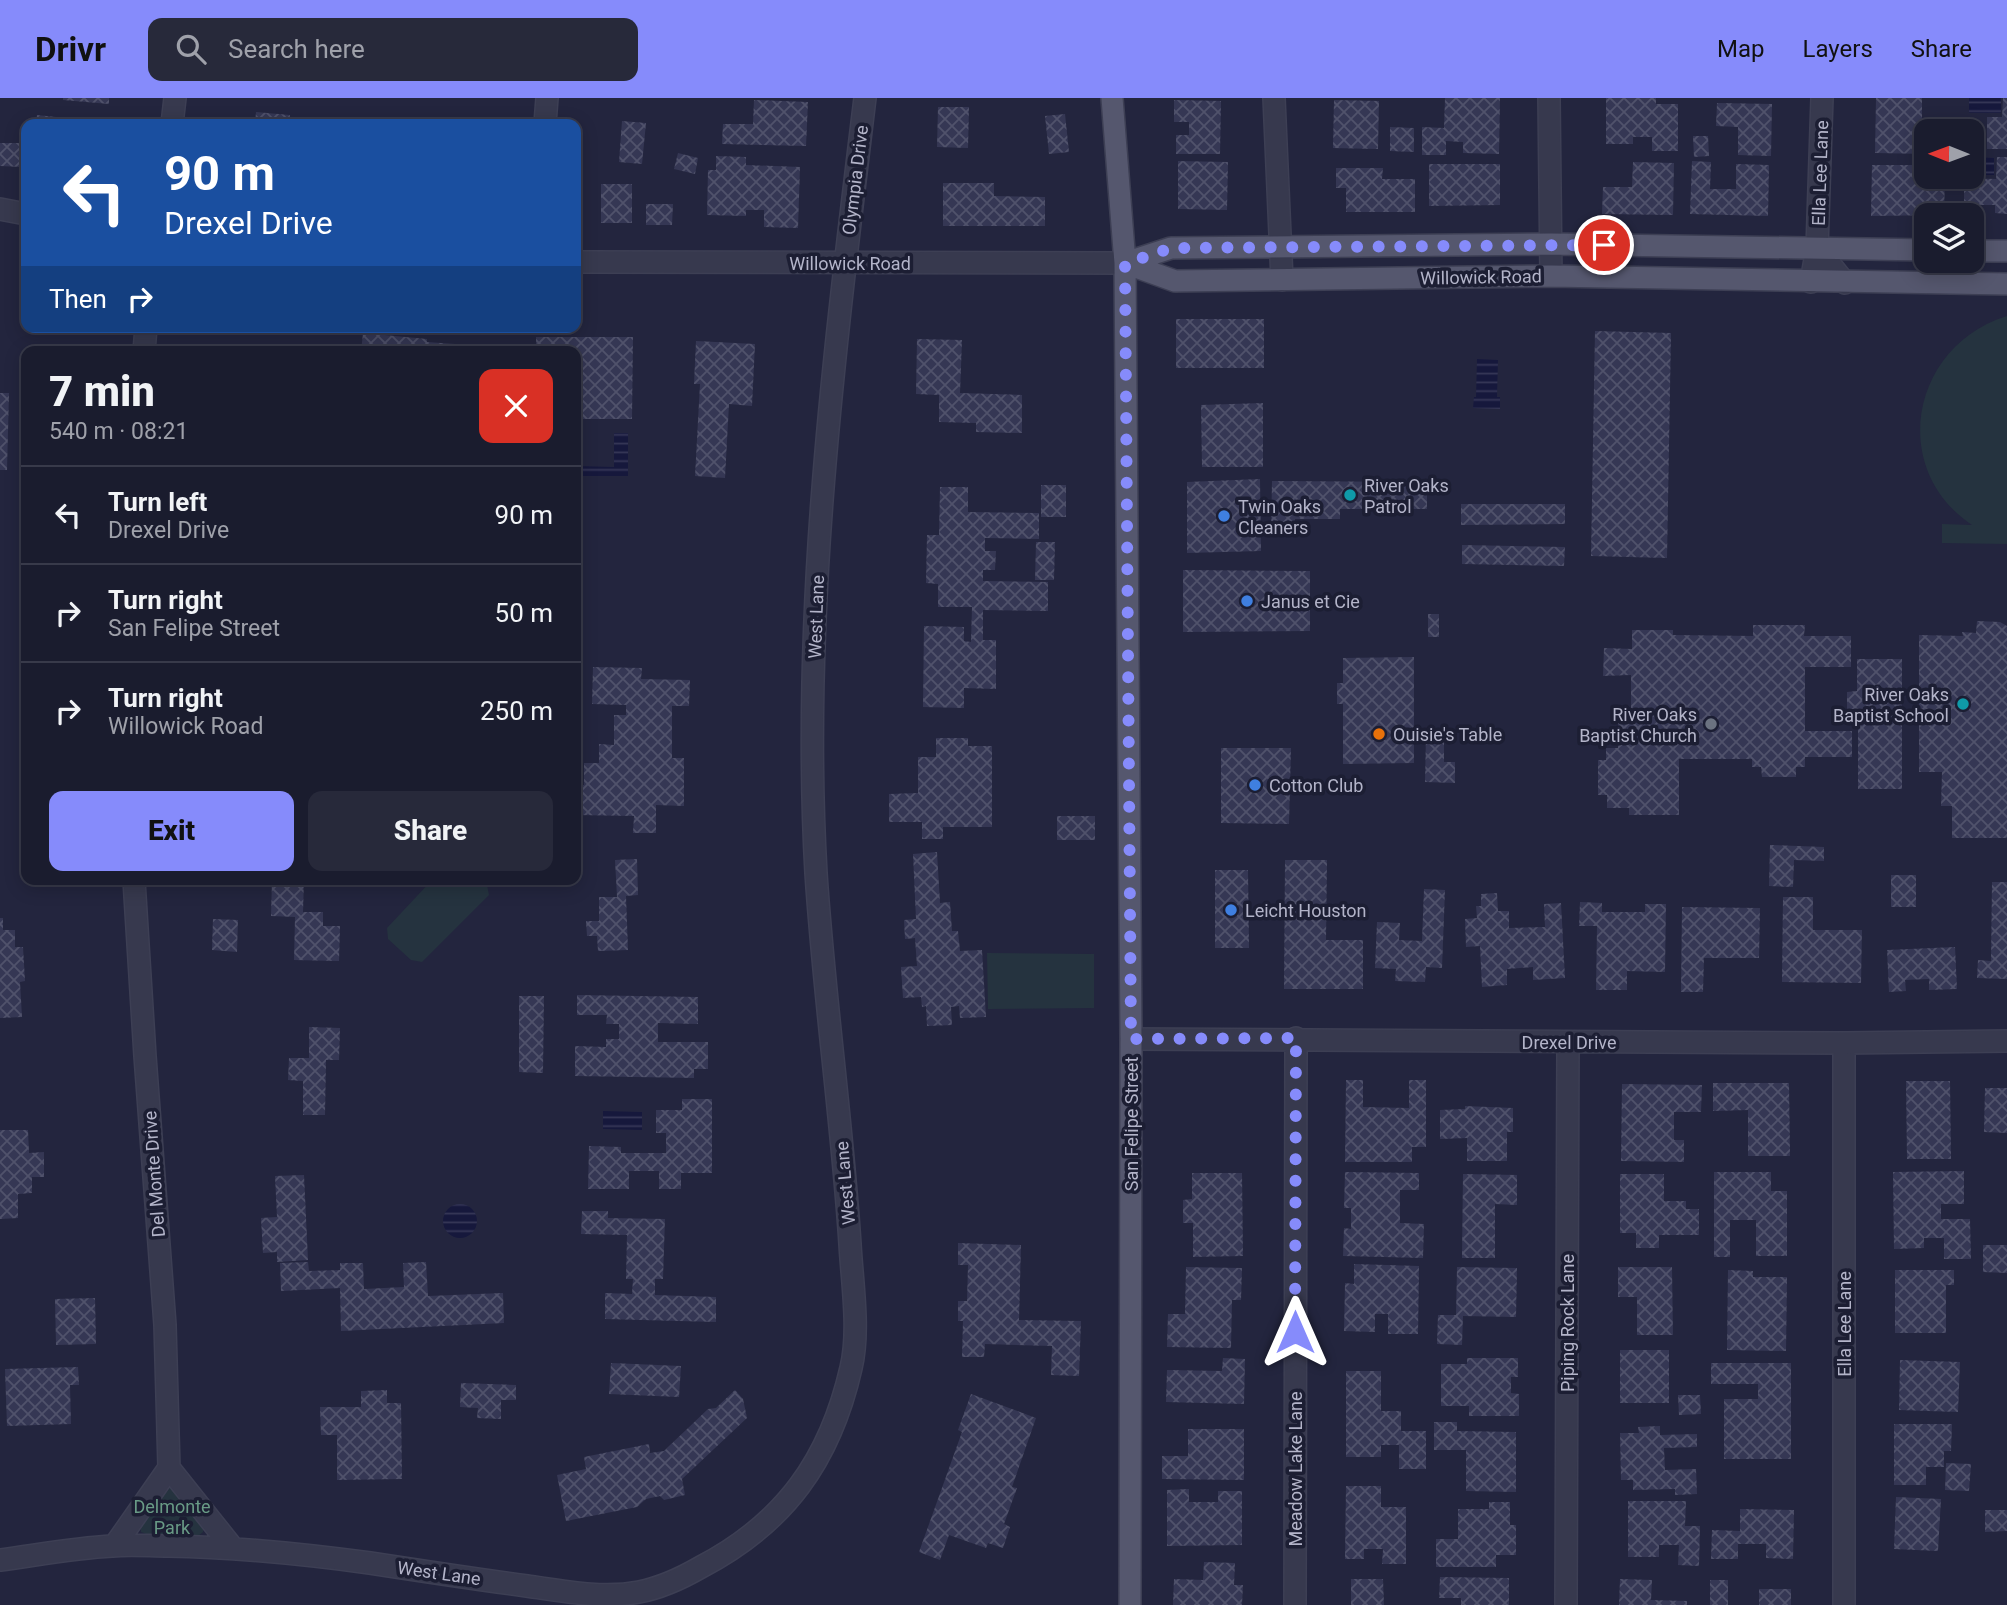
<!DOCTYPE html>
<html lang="en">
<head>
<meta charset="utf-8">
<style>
	body { margin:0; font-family:Roboto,sans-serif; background:#27293a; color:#f1f3f6; height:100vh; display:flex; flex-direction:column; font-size:26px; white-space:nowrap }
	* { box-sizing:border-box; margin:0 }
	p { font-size:23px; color:#9fa1aa }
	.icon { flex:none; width:38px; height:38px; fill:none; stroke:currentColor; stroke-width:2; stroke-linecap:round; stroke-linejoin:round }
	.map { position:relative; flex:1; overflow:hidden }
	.sheet { position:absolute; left:21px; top:248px; width:560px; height:539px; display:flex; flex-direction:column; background:#1a1c2e; border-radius:14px; box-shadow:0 4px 18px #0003,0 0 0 2px #383a4a }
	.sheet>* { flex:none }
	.top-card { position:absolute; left:21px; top:21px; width:560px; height:214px; border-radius:14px; box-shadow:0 4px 18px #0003,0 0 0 2px #383a4a; background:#1a4fa0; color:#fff; overflow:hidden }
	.needle { width:46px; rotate:271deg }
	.tools { position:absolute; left:1914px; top:21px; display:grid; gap:14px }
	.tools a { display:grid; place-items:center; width:70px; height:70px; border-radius:14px; background:#1a1c2e; box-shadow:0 4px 18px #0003,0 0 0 2px #383a4a; font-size:35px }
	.pin { position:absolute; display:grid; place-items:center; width:60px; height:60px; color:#fff; margin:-30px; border:4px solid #fff; border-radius:50%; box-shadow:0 2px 7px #0007 }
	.me { position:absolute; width:77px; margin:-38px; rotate:0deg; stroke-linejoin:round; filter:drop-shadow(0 0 5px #0008) }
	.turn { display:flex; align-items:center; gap:24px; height:147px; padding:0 28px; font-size:32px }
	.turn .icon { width:91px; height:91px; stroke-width:2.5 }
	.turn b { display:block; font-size:49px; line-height:60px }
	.then { display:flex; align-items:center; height:66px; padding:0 28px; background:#0003; gap:14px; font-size:26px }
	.round { display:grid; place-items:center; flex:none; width:74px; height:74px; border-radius:14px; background:#27293a }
	.summary { display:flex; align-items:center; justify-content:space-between; height:119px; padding:0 28px }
	h1 { font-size:42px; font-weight:800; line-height:52px }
	.button { display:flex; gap:14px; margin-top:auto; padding:14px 28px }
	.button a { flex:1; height:80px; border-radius:14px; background:#868bfb; color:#111; font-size:28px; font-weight:800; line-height:80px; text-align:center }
	.button a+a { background:#27293a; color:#f1f3f6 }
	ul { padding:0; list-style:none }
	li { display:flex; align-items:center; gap:21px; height:98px; padding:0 28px; border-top:2px solid #383a4a }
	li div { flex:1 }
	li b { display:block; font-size:26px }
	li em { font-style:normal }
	header { display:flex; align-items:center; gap:42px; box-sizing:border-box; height:98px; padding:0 35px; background:#868bfb; color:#111 }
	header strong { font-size:33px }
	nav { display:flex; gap:38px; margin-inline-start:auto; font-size:24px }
	.search { width:490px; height:63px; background:#27293a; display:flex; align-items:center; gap:18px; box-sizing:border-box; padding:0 24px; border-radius:14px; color:#9fa1aa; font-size:26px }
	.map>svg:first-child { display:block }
	.park { fill:#25333f }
	.water { fill:url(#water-rules) }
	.building { fill:url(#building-cross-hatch) }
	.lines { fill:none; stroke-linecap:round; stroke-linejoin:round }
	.minor-casing { stroke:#3d3f54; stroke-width:24 }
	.major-casing { stroke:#3d3f54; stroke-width:24 }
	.minor { stroke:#37394e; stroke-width:21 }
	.major { stroke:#55576e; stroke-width:21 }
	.route { stroke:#868bfb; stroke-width:12; stroke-dasharray:0 21.6 }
	.culture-dot { fill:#0f9aa8; stroke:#1c1e33; stroke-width:2.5 }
	.shop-dot { fill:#3f7fe0; stroke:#1c1e33; stroke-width:2.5 }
	.worship-dot { fill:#6b7280; stroke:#1c1e33; stroke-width:2.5 }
	.food-dot { fill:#e8710a; stroke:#1c1e33; stroke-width:2.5 }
	.labels { text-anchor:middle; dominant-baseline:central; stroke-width:7; stroke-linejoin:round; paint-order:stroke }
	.street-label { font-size:18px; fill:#b3b4c9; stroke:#1c1e33 }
	.poi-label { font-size:18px; fill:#b3b4c9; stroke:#1c1e33; text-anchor:start }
	.park-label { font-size:18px; fill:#699b86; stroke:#1c1e33 }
</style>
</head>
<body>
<header>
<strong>Drivr</strong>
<div class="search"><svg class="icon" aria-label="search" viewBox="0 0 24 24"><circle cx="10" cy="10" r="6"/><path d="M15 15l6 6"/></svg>Search here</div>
<nav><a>Map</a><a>Layers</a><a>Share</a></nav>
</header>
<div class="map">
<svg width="2007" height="1507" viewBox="0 0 2007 1507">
	<defs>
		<pattern id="water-rules" width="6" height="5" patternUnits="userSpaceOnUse" patternTransform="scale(1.75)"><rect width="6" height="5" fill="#16183c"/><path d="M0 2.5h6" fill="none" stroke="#363757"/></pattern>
		<pattern id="building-cross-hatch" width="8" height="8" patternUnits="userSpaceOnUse" patternTransform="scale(1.75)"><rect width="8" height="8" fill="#353754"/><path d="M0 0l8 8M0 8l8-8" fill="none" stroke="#50526b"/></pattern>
	</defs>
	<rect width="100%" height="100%" fill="#23253e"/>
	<!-- park -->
	<path class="park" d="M2007 218V446L1942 445V426L1972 427C1887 370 1912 247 2007 218Z
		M432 782H486L489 797 422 864 411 862 388 841 387 830Z
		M987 855 1094 856V910L988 911Z
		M170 1390 176 1391 203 1424V1434L198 1438 149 1437 141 1434 140 1424Z"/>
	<!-- water -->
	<path class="water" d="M1969 0H2001V15H1969Z
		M1972 59 1994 60V77H1972Z
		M1477 261 1498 262 1497 299H1500V311L1473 310 1474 299H1476Z
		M614 335H628V378H576V368L614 369Z
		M603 1013 642 1014V1032L603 1031Z
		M443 1123a17 17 0 1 1 34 0a17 17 0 1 1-34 0Z"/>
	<!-- building -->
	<path class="building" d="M63 0H109V6L63 2Z
		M1445 0H1500L1499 56 1463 55V44L1446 43V57H1422V29L1444 30Z
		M1606 0H1656V6H1678V53H1652V39H1633V46H1606Z
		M1876 0H1922V32H1927V56L1875 55Z
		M2003 0H2007V51H1987V19H2002Z
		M754 2 808 4 806 48 722 46 723 26H753Z
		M1174 2 1221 3 1220 56H1176V37H1189V24H1174Z
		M1334 2 1379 3 1378 51 1333 50Z
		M1717 5 1772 6 1771 58 1738 57V29L1716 28Z
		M938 9H969L968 50 937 49Z
		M256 14 290 17 289 26H255Z
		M1065 16 1069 54 1049 56 1045 18Z
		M37 17 103 24V26H36Z
		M447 20 487 22V26H446Z
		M622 23 646 25 642 66 619 64Z
		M1390 29 1414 30V54L1390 53Z
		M1693 38H1708L1709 58 1694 59Z
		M0 45H21V69L0 68Z
		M678 55 698 60 695 76 674 71Z
		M716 58 746 59V67L800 69 798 130 764 129V112H746V118L707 117 708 72H716Z
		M1997 59H2007V116L1995 115V107H1964V80L1996 81Z
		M1178 63 1228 64 1227 112 1178 111Z
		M1692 63 1711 64 1710 91H1736V66L1769 67 1768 118 1690 116Z
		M1633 64 1674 65 1673 117 1602 116 1603 89H1632Z
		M1429 66H1500V107L1429 108Z
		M1872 67H1927V79H1945L1944 117 1871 118Z
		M1336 70H1383L1382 81H1415V114H1346V90H1336Z
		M943 85H994V98L1045 99V128H943Z
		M601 86H632V125H601Z
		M646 106H673L672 127H646Z
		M1176 221H1264V270H1176Z
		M1595 233 1671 235 1667 460 1591 458Z
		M363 235 427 241V244L468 247 467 254H361Z
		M536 239H633L632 321H576V254H536Z
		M917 241 962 242 960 295 1022 297V335L976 334V325L939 324V297L916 296Z
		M696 243 755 246 752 308 729 306 725 380 695 378 700 286H694Z
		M0 295H9L7 372H0Z
		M1263 305V369H1202L1201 307Z
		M1260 381 1261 453 1187 455V384Z
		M1272 383 1427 384V411H1340V421H1295L1296 436H1271Z
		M1041 387H1066V419H1041Z
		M940 389H968V414L1039 415V441L985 440V453H996L995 472H983V483L1048 484V513L983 512V542H996V591L964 590V610L923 609 924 528 964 529V543L971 544 972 509H938V486L926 485 927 437H939Z
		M1461 406H1565V426L1461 427Z
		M1036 444H1055L1054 482H1035Z
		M1462 447 1565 449 1564 468 1462 466Z
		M1183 472 1310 473V533L1183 534Z
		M1428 516H1439V539H1428Z
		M1977 523 2000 524 2007 528V740H1952V708H1941L1942 674H1919V537L1963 538 1962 534 1976 535Z
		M1753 527H1805L1804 538H1851V569H1805V633H1852V659H1805V669H1796V679H1762L1761 669H1752V661H1679V717H1629V710H1607V697H1598V662H1606V650H1618V618H1631V577L1603 578 1604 550 1632 551V532H1673V537L1753 538Z
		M1414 559V665L1343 666V606H1337V585H1343V560Z
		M1857 561H1902V691H1858V611H1847V594L1857 593Z
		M593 569 642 570 641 581 690 582 689 608H672V660H684V708L656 707V735H633L634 718 576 717V687H584V665H599V646L614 647V617H626V607L592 606Z
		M1426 637H1444V664H1455V685L1425 684Z
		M936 640H968V648H992V729H943V741H922V724H889V696L918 695V659H936Z
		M1221 650H1291L1289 726 1221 725Z
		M1057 718H1095V742H1057Z
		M1770 747 1824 749V763L1794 762 1793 789 1769 788Z
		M937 754 940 805 950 804 952 833H958L960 853 982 852 986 919 960 920 959 908 951 909 952 927 927 928 926 908 922 909 921 899 903 900 901 869 917 868 915 840 905 841 904 822 916 821 913 756Z
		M637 761 638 797 626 798 628 852 598 853 597 838H587L586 823H599V799H617L615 762Z
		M1285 762H1327L1326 842H1363V891H1284Z
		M1215 772H1248L1249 850H1215Z
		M1891 777H1916V809H1891Z
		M272 782H304L303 814H323V828H340L339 863 294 862 295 819 271 818Z
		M1992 784H2007V881L1977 880 1978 862 1991 863Z
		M1424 791 1445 792 1442 870 1426 869 1425 884 1395 883 1396 871 1375 870 1377 824 1400 825 1399 842 1422 843Z
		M1497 795 1498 813H1509V830L1545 829 1544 806 1561 805 1565 880 1533 882V869L1507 871V887L1482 889 1480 848 1466 849 1465 821 1477 820 1476 808H1481V796Z
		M1783 799H1813V832H1862L1861 885 1782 884Z
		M1580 804 1602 805V814H1645V806H1666L1665 874 1627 873V892H1596L1597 828H1579Z
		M1682 809 1760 810 1759 860H1704L1703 894H1681Z
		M0 820H3V832H15V849H23L25 883 20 884 22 919 0 920Z
		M213 821 238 822 237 854 212 852Z
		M1955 849 1957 891 1929 892V881L1905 882 1906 893 1889 894 1887 852Z
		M577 897 698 899V926L658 925V944H708V971H694V980L575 978V948L606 949V941H619V926H606L607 917H577Z
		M519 898H544L543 975 519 974Z
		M309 929 340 930 339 962H326L325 1017H303V983L288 982 289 960H309Z
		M1346 982H1363V1009L1409 1010V982H1426V1049H1412V1064H1345Z
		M1906 983H1950L1951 1061H1907Z
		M1713 985H1789L1790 1058H1748V1012L1713 1013Z
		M1622 986 1702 987 1701 1014H1674V1042H1684V1064L1621 1063Z
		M1985 990H2007V1035L1984 1034Z
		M682 1001H712V1075H681V1091H659V1073H629V1091H588L589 1048 621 1049V1055H666V1035H656V1012H682Z
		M1465 1008 1513 1010V1034H1507V1063H1467V1040L1440 1041V1012L1465 1011Z
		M0 1032H28L29 1055 44 1054V1079H32V1095L18 1096V1120L0 1121Z
		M1964 1073V1106H1941V1121H1970L1971 1161H1944V1140H1924V1150L1894 1151 1893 1074Z
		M1345 1074 1419 1075V1092H1400V1125L1424 1126 1423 1160 1343 1158 1344 1130 1351 1131V1110H1344Z
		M1714 1074H1771V1093H1787V1158H1756V1122H1730V1159H1714Z
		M1192 1075H1242L1243 1158 1193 1159V1125H1183V1102L1192 1101Z
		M1463 1076 1517 1077V1107L1495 1106V1160H1462Z
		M1620 1076H1664V1103H1686V1111H1699V1137H1659V1150H1636V1135H1620Z
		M304 1077 308 1162 277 1164V1154L263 1155 261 1120 277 1119 275 1078Z
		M582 1113H608V1120L665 1121 663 1181H655V1197L716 1199V1224L605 1221V1195L632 1196 633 1181H626L627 1137 581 1136Z
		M958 1145 1021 1147 1019 1222 1081 1223 1079 1278 1051 1277 1052 1248 985 1246 984 1259H962L963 1223H958V1203H967L968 1167H958Z
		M1983 1147H2007V1175L1983 1174Z
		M308 1164 309 1173 340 1172V1165H363L364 1191 404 1189 403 1165 426 1164 428 1198 503 1195 504 1225 341 1233 340 1190 281 1193 280 1165Z
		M1354 1166 1419 1168 1418 1236H1388V1216H1375V1234L1344 1233 1345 1185 1354 1186Z
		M1186 1169 1242 1170 1241 1202H1232L1231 1250 1167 1249 1168 1216H1185Z
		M1457 1169 1517 1170 1516 1219 1463 1218 1462 1247 1437 1246 1438 1217H1456Z
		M1618 1169H1672L1673 1237H1637V1199H1618Z
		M1728 1172 1753 1173V1179H1787L1786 1253 1727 1252Z
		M1895 1172H1954V1187H1946V1235H1895Z
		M95 1200 96 1246 56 1247 55 1201Z
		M1620 1252H1669V1305H1620Z
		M1223 1260 1245 1261 1244 1306 1166 1304 1167 1272 1222 1273Z
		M1467 1260H1518V1279H1511V1295L1519 1296V1318H1469V1308H1441V1266H1467Z
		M1900 1262 1960 1264 1958 1314 1899 1312Z
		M611 1265 681 1268 679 1299 609 1296Z
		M1711 1265H1791V1361H1724V1301H1758V1286H1711Z
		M78 1269 79 1287H70L71 1326 7 1328 5 1271Z
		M1346 1273H1381V1313H1401V1333H1426V1371H1399V1347H1381V1359H1346Z
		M461 1285 516 1287V1302H501V1321L477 1320 478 1310 460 1309Z
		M387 1292V1305H401L402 1381 337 1382V1337H321L320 1309H361V1293Z
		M735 1292 743 1301 747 1320 682 1381 685 1397 664 1402 660 1398 646 1401 637 1409 566 1423 557 1377 586 1371 584 1359 649 1346 650 1355 664 1353 708 1311 716 1310Z
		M971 1296 1036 1320 1012 1389 1017 1390 1004 1426 1010 1429 1003 1450 988 1445 986 1450 949 1437 940 1462 919 1454 962 1334 958 1332Z
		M1678 1297H1700L1701 1316 1679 1317Z
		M1434 1324H1457V1333L1516 1334V1394L1466 1393V1352H1434Z
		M1894 1326H1952L1951 1353H1944V1369H1926V1387H1894Z
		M1660 1328V1337L1697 1336V1349L1664 1350 1665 1372 1696 1371 1697 1396 1675 1397V1391L1633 1392V1382H1621L1620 1335H1639L1638 1329Z
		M1188 1331H1244V1382L1162 1381V1358H1188Z
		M1946 1365 1971 1366 1969 1393 1945 1392Z
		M1346 1388H1381V1409H1406V1466H1382L1383 1451H1364V1461H1345Z
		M1189 1391V1404H1218V1393H1242V1447L1167 1448V1392Z
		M1896 1399 1941 1401 1938 1453 1894 1451Z
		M1628 1403H1686L1685 1428H1700L1699 1468 1678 1467 1679 1447H1659V1459H1628Z
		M1489 1404H1510V1427H1516V1457H1496V1469H1436V1441H1458V1411H1489Z
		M1740 1411 1794 1412 1793 1461 1766 1460V1446H1738V1461H1711L1712 1432 1740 1433Z
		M1985 1412H2007V1433L1985 1434Z
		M1204 1464 1235 1465 1234 1487H1243L1242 1507H1173L1174 1481 1203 1482Z
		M1440 1479 1509 1480V1507H1461V1500H1439Z
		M1351 1481H1383L1384 1507H1351Z
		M1620 1481 1652 1482 1651 1502 1687 1503V1507H1619Z
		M1710 1482H1728V1507H1710Z
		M1759 1491H1791V1507H1759Z"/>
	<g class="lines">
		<defs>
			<path id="minor" d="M1274 0 1282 182
				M1549 0 1551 178
				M172 26 175 0
				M545 26 547 0
				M0 111 26 116
				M1817 150 1845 185
				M576 164 1125 165
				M1811 184 1817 150 1822 0
				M144 254 146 229
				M1131 941 1844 945 2007 943
				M1844 945V1507
				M169 1370 232 1449
				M115 1447 169 1370 165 1227 145 958 134 782
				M0 1462C37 1457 75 1450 112 1448 131 1446 150 1448 168 1448 236 1449 303 1456 370 1465 422 1473 474 1481 527 1488 563 1493 602 1501 639 1494 660 1490 682 1480 701 1469 785 1425 830 1362 851 1270 860 1233 852 1184 850 1146 842 1022 824 899 816 775 801 516 834 257 865 0
				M1295 1507 1296 940
				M1566 1507 1568 944"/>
			<path id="major" d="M1112 0 1125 165 1131 941 1130 1507
				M1972 153H2007
				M1125 165 1175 183 1551 178 2007 186
				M1125 165 1171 150 1551 146 1927 152"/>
		</defs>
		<!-- minor casing -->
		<use href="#minor" class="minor-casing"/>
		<!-- major casing -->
		<use href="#major" class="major-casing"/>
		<!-- minor -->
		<use href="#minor" class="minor"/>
		<!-- major -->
		<use href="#major" class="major"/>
	</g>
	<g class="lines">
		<!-- route -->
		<path class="route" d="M1295 1234 1296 940 1131 941 1125 166 1171 150 1604 147"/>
	</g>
	<!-- markers -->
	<g class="culture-dot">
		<circle cx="1350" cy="397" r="7"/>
		<circle cx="1963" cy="606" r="7"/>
	</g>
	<g class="shop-dot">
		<circle cx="1224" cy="418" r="7"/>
		<circle cx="1247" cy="503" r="7"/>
		<circle cx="1255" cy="687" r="7"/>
		<circle cx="1231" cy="812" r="7"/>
	</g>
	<circle class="worship-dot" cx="1711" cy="626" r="7"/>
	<circle class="food-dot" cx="1379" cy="636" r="7"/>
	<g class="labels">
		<!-- street labels -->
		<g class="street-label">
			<text transform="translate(1820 75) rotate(-88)">Ella Lee Lane</text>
			<text transform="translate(855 82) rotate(-83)">Olympia Drive</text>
			<text x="850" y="165">Willowick Road</text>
			<text transform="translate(1481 179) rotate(-1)">Willowick Road</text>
			<text transform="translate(816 519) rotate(-88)">West Lane</text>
			<text x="1569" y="944">Drexel Drive</text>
			<text transform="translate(1131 1026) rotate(-90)">San Felipe Street</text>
			<text transform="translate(154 1076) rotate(-94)">Del Monte Drive</text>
			<text transform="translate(845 1085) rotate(-95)">West Lane</text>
			<text transform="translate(1567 1225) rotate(-90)">Piping Rock Lane</text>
			<text transform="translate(1844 1226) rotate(-90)">Ella Lee Lane</text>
			<text transform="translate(1295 1371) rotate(-90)">Meadow Lake Lane</text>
			<text transform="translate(439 1475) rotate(8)">West Lane</text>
		</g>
		<!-- poi labels -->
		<g class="poi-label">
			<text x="1364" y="387">River Oaks<tspan x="1364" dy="21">Patrol</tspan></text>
			<text x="1238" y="408">Twin Oaks<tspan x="1238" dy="21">Cleaners</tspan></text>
			<text x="1261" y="503">Janus et Cie</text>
			<text x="1949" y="596" text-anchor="end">River Oaks<tspan x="1949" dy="21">Baptist School</tspan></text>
			<text x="1697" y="616" text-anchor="end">River Oaks<tspan x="1697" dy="21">Baptist Church</tspan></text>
			<text x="1393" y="636">Ouisie's Table</text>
			<text x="1269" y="687">Cotton Club</text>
			<text x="1245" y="812">Leicht Houston</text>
		</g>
		<!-- park labels -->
		<g class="park-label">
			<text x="172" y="1408">Delmonte<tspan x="172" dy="21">Park</tspan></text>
		</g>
	</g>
</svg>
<div class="tools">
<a><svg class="needle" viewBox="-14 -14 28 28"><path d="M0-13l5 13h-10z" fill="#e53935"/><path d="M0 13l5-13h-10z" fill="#9fa1aa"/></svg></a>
<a><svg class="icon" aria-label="layers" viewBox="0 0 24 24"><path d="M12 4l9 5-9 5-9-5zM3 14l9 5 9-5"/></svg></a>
</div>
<div class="pin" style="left:1604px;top:147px;background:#d93025"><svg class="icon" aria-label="arrive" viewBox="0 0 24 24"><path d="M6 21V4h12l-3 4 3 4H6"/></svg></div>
<svg class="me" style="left:1295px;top:1234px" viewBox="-20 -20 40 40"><path d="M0-17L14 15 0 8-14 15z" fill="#868bfb" stroke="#fff" stroke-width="4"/></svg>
<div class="top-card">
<div class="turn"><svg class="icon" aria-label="left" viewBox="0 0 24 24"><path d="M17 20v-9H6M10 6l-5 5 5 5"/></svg><div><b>90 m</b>Drexel Drive</div></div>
<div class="then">Then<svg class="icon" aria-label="right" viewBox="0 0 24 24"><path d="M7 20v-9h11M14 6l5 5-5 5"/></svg></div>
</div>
<section class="sheet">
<div class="summary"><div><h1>7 min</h1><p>540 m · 08:21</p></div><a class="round" style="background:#d93025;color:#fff"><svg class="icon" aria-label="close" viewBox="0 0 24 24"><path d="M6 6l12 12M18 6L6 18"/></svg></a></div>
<ul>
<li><svg class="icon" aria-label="left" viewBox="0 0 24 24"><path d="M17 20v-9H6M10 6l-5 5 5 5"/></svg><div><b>Turn left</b><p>Drexel Drive</p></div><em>90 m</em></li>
<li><svg class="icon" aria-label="right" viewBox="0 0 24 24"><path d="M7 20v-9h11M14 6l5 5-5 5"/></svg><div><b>Turn right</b><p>San Felipe Street</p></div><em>50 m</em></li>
<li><svg class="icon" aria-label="right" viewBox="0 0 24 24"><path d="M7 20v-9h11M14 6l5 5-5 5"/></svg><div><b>Turn right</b><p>Willowick Road</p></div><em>250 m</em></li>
</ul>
<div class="button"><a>Exit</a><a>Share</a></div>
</section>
</div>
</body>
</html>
